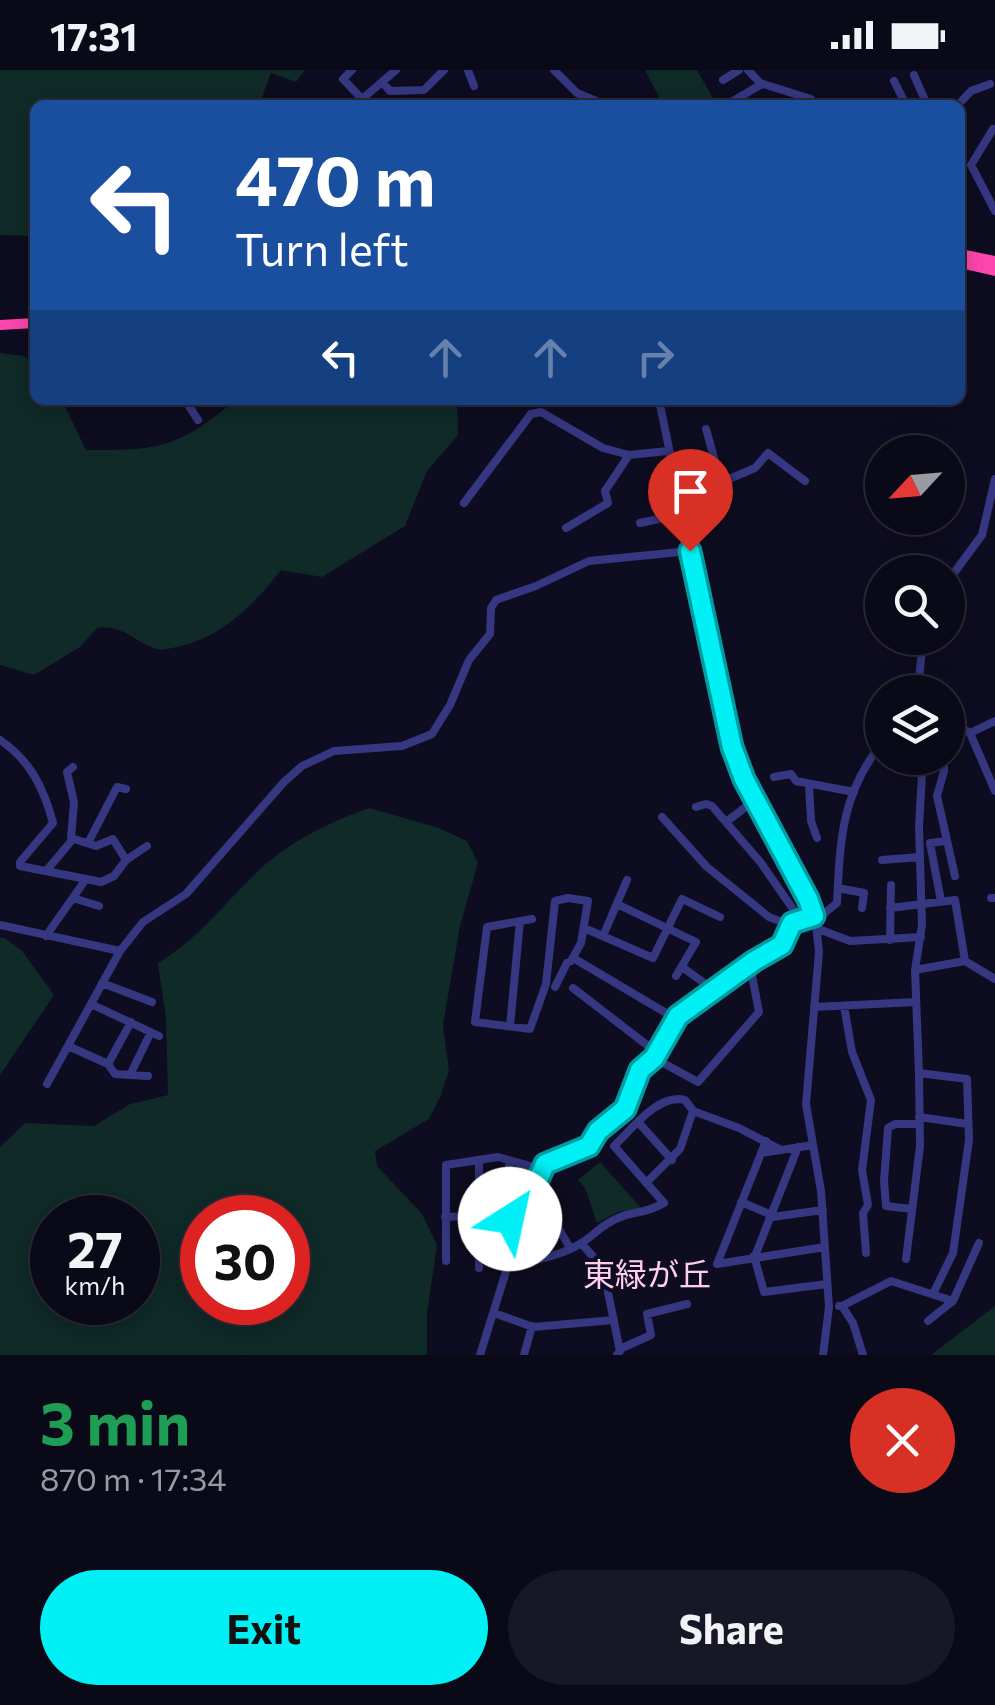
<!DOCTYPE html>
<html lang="en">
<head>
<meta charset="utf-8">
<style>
	body { margin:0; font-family:Commissioner,"Noto Sans JP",sans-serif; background:#181725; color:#f1f3f6; height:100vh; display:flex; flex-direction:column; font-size:38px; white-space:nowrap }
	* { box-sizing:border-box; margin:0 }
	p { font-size:32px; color:#999aa2 }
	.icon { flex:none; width:55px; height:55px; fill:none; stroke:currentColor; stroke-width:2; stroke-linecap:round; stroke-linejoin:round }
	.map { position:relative; height:1285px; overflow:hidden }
	.side { display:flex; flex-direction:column; background:#0a0918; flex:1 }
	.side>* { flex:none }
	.hud { position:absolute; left:30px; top:30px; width:935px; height:305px; border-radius:15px; box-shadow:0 5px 25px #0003,0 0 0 2px #2a2a37; background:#1a4fa0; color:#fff; overflow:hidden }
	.needle { width:65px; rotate:244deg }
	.fabs { position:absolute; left:865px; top:365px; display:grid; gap:20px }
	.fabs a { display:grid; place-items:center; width:100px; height:100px; border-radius:50%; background:#0a0918; box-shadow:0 5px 25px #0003,0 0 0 2px #2a2a37; font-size:50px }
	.speed { position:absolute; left:30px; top:1125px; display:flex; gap:20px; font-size:50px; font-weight:700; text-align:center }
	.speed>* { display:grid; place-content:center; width:130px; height:130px; border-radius:50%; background:#0a0918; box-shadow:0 5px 25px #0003,0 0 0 2px #2a2a37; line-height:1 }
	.speed small { font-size:25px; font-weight:400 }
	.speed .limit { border:15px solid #d22; background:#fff; color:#111 }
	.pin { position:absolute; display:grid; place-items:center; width:85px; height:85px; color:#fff; margin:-102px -42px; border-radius:50% 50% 50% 0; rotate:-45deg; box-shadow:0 0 10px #0007 }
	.pin .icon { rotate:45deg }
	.me { position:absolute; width:110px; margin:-55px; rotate:35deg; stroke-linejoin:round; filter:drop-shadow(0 0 8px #0008) }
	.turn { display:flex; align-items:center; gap:35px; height:210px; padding:0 40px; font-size:45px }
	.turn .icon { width:130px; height:130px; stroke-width:2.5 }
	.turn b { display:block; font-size:70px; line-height:85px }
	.lanes { display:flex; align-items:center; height:95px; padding:0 40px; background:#0003; justify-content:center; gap:50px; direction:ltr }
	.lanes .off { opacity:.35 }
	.round { display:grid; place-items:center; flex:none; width:105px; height:105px; border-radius:52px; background:#181725 }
	.head { display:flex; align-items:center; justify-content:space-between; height:170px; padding:0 40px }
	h1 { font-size:60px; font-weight:700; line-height:75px; color:#1e9e55 }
	.cta { display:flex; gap:20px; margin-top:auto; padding:20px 40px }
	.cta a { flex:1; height:115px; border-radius:60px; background:#00f0f6; color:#111; font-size:40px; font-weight:700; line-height:115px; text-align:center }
	.cta a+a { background:#181725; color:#f1f3f6 }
	.status { display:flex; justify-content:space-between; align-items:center; height:70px; padding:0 50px; background:#0a0918; direction:ltr }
	.status svg { height:28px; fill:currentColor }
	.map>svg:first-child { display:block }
	.green { fill:#0f2a27; fill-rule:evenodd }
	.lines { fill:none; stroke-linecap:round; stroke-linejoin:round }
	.minor { stroke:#353781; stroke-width:8 }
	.highway { stroke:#ff46ad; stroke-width:10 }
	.route-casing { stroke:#009ca0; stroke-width:25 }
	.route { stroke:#00f0f6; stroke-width:18 }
	.labels { text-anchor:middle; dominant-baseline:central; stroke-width:8; stroke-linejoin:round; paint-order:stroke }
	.neighbourhood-label { font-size:32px; fill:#ffcdf0; stroke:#0e0c20 }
</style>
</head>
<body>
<div class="status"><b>17:31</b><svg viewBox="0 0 49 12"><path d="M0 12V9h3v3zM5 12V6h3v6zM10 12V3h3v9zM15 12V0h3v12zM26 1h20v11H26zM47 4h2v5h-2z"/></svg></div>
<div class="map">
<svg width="995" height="1285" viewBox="0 0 995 1285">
	<rect width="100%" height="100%" fill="#0e0c20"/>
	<!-- green -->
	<path class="green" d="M0 0H305L296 12 271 3 259 35H35V166L0 165Z
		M645 0H697L717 35H663Z
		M0 283 24 286 35 296V330H62L86 380C154 380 174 380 227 337L222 330H457L458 365 427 401 405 456 322 507 281 500C253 536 222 567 177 577 176 577 163 580 162 580 137 576 126 554 97 558L80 577 34 605 0 595Z
		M369 738 439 758 467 771 478 793 460 856 443 955 449 1001 440 1027 429 1049 375 1081 377 1096 422 1144 437 1175 427 1244V1285H0V1077L25 1053 94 1056 130 1034 168 1025 166 949 158 893C197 869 219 840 250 809 282 775 327 753 369 738ZM52 1148H138V1232H52ZM202 1148H288V1232H202Z
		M0 868H5L22 881 54 925 0 1005Z
		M600 1092 642 1139 618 1142 597 1153 585 1118 578 1110Z
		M995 1236V1285H931Z"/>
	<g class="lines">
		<!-- minor -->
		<path class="minor" d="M352 0 343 9 362 29 396 0
			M468 0 474 16
			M554 0 577 23 606 35
			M748 0 760 13 811 29 815 35
			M914 5 927 35
			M723 10 739 0
			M894 11 906 35
			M383 13 390 21 424 20 444 0
			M733 31 762 14
			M958 35 971 21 990 14
			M993 59 971 95 995 141
			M185 330 198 350
			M659 330 731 677 744 709 808 829 816 855 819 882 806 1034 821 1121 829 1237 823 1285
			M706 359 721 413
			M679 430 755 398 768 383 805 411
			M464 433 531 344 541 342 603 378 629 385 668 381
			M640 453 682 444
			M566 458 608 433 605 421 629 385
			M948 511 982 465 995 409
			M918 622 923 568
			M948 649 970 663 995 721
			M970 663 995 651
			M0 670C31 691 44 719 53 753L20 792V796L101 812 114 806 126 790 147 776
			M944 688V701L937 726 955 806
			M73 697 67 702 74 732 71 768 96 776 113 769 126 790
			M774 707 791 704 796 711 854 722
			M809 715 811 751 817 768
			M696 737 706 734 712 736 761 793 793 839
			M662 747 707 797 769 847 790 855
			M726 752 755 730
			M88 773 117 717 126 719
			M882 790 919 787
			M46 801 73 769
			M838 818 864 823 862 838
			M73 828 99 836
			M991 828H995
			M941 831 930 773 946 771
			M617 834 696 872 676 906
			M890 838 955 830 965 891
			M532 849 487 857 475 952 530 959 546 914 555 831 568 828 588 831 581 873 571 891
			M817 849 837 833C840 772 841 724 882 673
			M0 855 120 881
			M584 858 653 888 682 829 720 847
			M816 858 850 871 921 867
			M46 866 86 809
			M603 866 627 810
			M890 870 891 815
			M575 889 671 946
			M682 897 714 920
			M915 900 965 891 995 909
			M102 913 152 932
			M555 917 567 893
			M573 918 656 982
			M91 934 159 966
			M844 936 852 982 871 1030 862 1100 868 1135 863 1143 866 1183
			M814 937 916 932
			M131 952 108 994 115 1004 148 1006
			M510 956 520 851
			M68 976 108 994
			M654 988 698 1012 759 942 750 895
			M919 1003 915 900 922 855 919 756 923 688
			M130 1005 151 962
			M47 1014 120 881 143 852 186 824 284 712 302 696 334 681 402 676 432 664 450 635 469 590 490 564 491 538 496 530 536 516 589 491 690 481
			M919 1047 968 1054
			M639 1053 672 1090
			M761 1083 813 1075
			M646 1113 680 1079 693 1041 739 1058 781 1080
			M535 1118 570 1178
			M741 1132 772 1145
			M912 1139 886 1136 884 1111 888 1058 895 1054H919
			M445 1147 510 1145
			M772 1147 823 1140
			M510 1149 534 1120 545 1094 589 1075 598 1061 625 1039 639 1000 654 988 678 946 754 891 782 875 792 853 814 846
			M581 1173 603 1198 620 1281 617 1285
			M754 1186 764 1222 827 1214
			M755 1186 798 1077
			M906 1189 920 1076 919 1003 967 1009 969 1070 953 1183 933 1224
			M446 1191V1095L498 1087 541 1099
			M717 1194 766 1071
			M717 1194 825 1177
			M508 1196C531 1191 557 1187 578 1175 593 1167 599 1156 618 1148 636 1140 643 1145 664 1133L614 1076C632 1059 658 1023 685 1030L694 1042
			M479 1198V1090
			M953 1231 979 1173
			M839 1236H842L853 1253 863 1285
			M842 1236 891 1211 953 1231 928 1251
			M494 1243 533 1257 614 1250
			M620 1279 651 1265 647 1244 687 1234
			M480 1285 508 1195 509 1091
			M524 1285 532 1256"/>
		<!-- highway -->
		<path class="highway" d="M960 184 995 191
			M960 193 995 201
			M0 255 35 253"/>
	</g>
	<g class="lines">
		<defs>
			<path id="route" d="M510 1149 531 1125 545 1094 589 1076 598 1061 625 1039 640 1000 654 988 678 946 754 891 782 875 792 853 814 846 808 829 744 709 732 677 690 481"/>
		</defs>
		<!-- route casing -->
		<use href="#route" class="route-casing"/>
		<!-- route -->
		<use href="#route" class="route"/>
	</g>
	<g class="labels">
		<!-- neighbourhood labels -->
		<g class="neighbourhood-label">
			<text x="647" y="1203">東緑が丘</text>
		</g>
	</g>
</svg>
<div class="fabs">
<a><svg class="needle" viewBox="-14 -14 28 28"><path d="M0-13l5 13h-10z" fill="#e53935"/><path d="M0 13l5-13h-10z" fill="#999aa2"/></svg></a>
<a><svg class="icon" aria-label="search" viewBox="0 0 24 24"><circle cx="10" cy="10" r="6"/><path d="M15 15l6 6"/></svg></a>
<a><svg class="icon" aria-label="layers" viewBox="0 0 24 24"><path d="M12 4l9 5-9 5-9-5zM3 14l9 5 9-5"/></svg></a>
</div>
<div class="speed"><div>27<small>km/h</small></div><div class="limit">30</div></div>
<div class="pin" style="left:690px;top:481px;background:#d93025"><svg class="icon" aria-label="arrive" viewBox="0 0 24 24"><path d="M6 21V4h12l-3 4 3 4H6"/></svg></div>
<svg class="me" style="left:510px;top:1149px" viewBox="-20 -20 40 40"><circle r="19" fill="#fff"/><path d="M0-13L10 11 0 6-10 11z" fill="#00f0f6"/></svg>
<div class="hud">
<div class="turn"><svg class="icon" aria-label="left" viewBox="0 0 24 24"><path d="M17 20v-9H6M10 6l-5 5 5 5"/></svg><div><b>470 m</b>Turn left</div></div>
<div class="lanes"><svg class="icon" aria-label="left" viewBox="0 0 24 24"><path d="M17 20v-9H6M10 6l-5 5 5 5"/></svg><svg class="icon off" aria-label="ahead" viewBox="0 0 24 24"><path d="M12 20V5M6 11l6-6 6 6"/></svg><svg class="icon off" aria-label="ahead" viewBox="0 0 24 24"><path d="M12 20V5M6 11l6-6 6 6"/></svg><svg class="icon off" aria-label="right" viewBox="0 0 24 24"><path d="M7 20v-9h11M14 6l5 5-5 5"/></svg></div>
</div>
</div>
<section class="side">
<div class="head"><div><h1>3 min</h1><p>870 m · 17:34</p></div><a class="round" style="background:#d93025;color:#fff"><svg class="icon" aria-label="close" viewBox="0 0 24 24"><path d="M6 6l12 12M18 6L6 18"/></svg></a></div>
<div class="cta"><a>Exit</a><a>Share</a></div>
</section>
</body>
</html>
